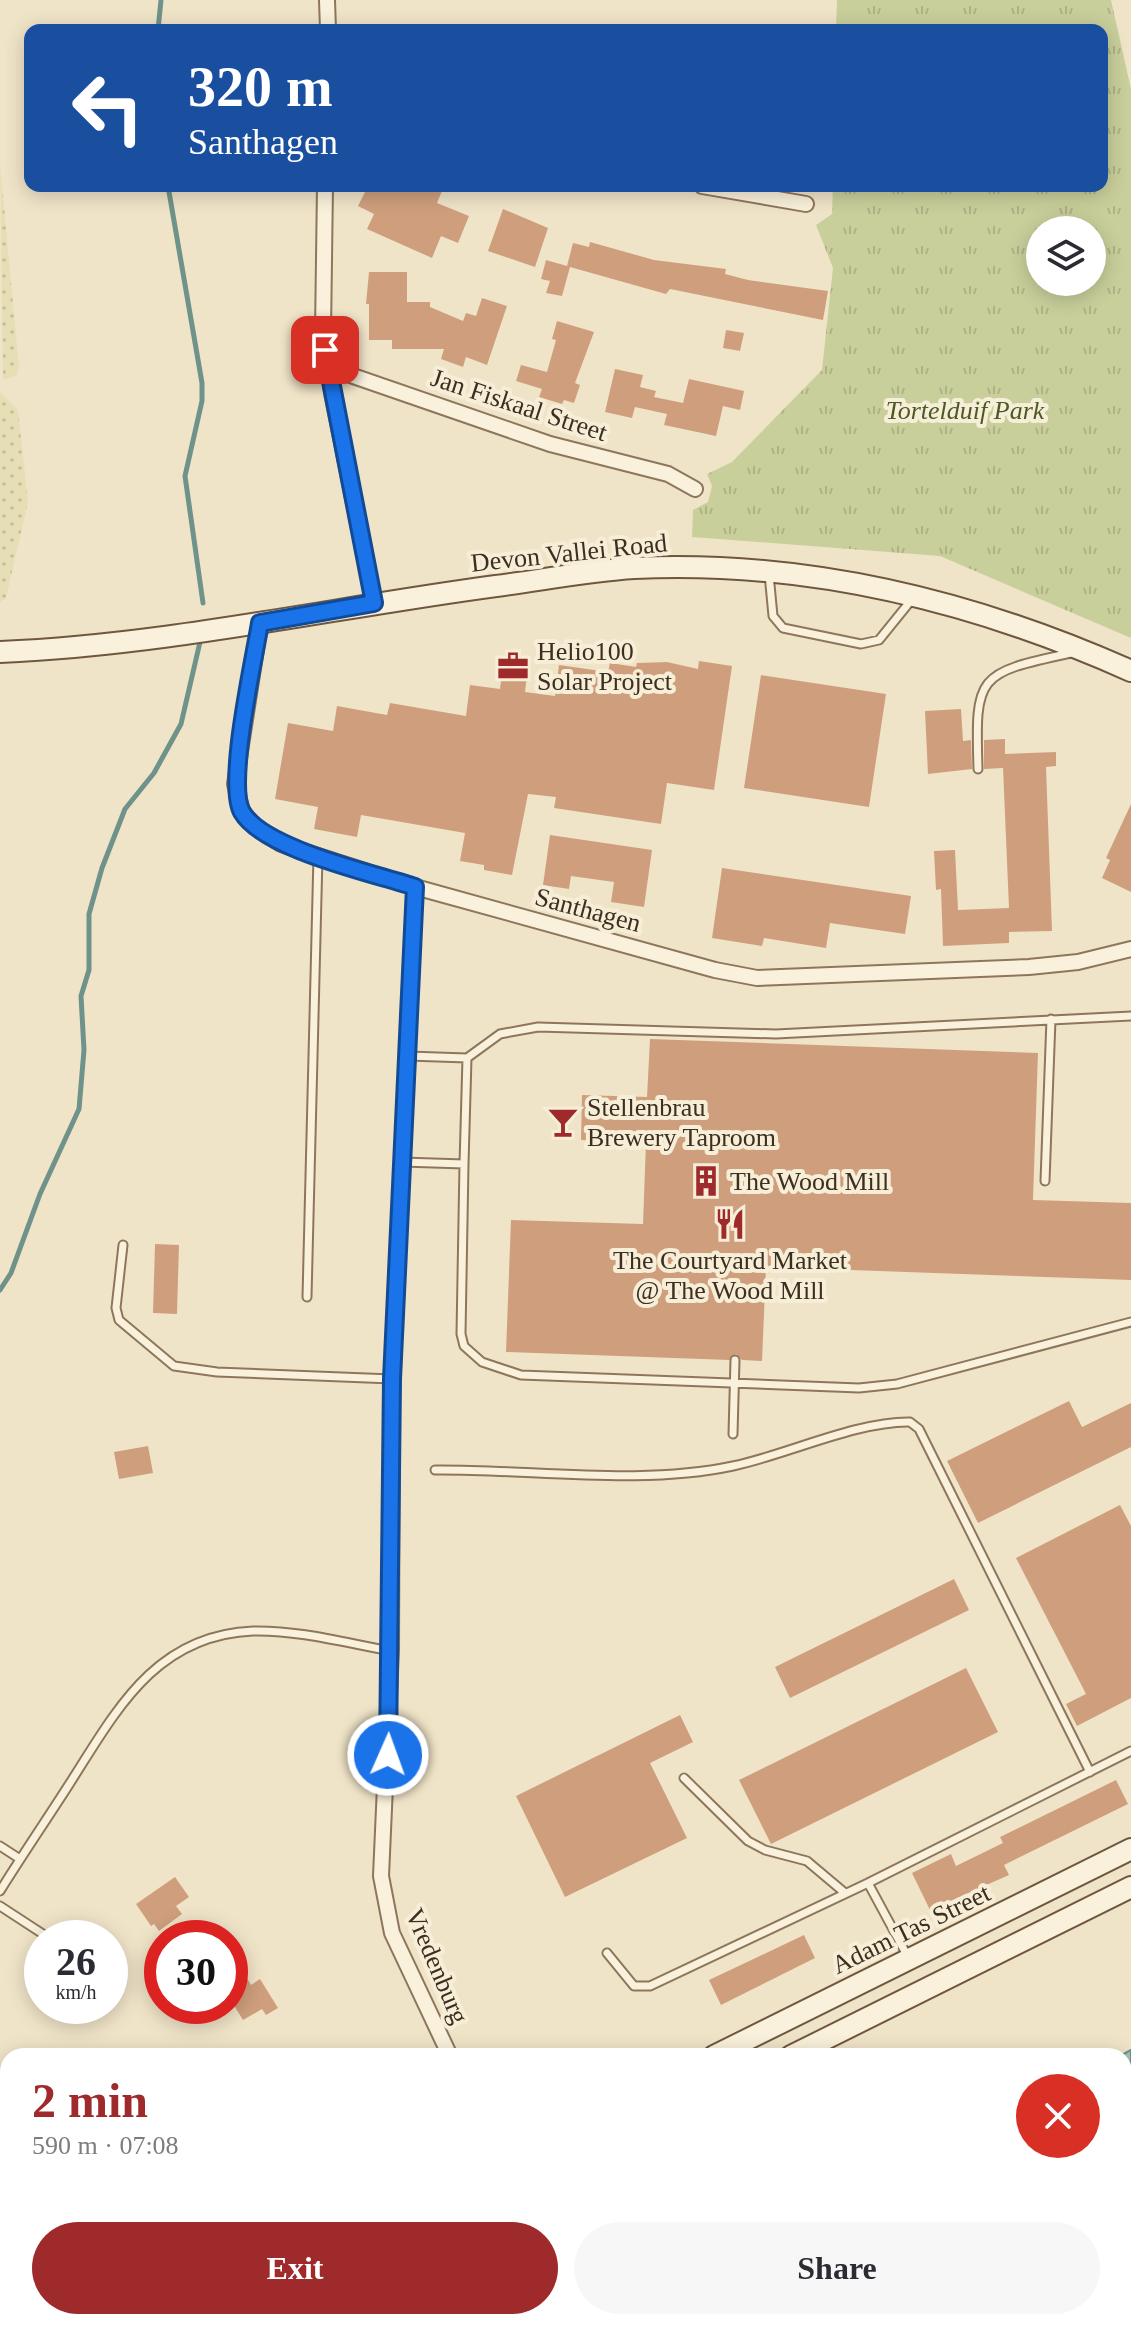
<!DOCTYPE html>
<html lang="en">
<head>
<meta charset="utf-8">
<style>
	body { margin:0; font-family:Georgia,serif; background:#f7f7f7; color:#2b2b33; height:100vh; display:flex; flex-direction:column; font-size:30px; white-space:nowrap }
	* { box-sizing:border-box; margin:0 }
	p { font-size:26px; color:#7c7c81 }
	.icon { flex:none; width:44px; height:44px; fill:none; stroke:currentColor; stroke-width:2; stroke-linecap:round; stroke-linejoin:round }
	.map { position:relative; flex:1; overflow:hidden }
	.panel { position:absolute; left:0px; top:2048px; width:1132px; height:282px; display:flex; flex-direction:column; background:#fff; border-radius:24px 24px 0 0; box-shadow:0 4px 20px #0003 }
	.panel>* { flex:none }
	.guide { position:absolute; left:24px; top:24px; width:1084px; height:168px; border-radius:16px; box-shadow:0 4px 20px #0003; background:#1a4fa0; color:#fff; overflow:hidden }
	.tools { position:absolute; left:1026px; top:216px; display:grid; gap:16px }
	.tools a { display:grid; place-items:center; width:80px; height:80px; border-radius:50%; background:#fff; box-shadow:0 4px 20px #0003; font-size:40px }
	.speed { position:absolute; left:24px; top:1920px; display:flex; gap:16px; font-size:40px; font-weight:700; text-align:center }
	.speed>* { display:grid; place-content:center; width:104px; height:104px; border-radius:50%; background:#fff; box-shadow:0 4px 20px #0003; line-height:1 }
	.speed small { font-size:20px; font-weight:400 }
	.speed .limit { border:12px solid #d22; background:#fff; color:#111 }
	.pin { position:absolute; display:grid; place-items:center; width:68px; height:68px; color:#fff; margin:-34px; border-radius:16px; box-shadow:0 4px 12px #0006 }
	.me { position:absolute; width:88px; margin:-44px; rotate:2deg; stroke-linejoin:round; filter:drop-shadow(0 0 6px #0008) }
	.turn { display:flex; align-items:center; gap:28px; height:168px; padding:0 32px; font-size:36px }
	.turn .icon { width:104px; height:104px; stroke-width:2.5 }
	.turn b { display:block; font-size:56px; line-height:68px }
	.round { display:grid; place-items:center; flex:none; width:84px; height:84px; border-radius:42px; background:#f7f7f7 }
	.head { display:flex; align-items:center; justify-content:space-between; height:136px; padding:0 32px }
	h1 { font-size:48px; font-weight:700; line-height:60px; color:#9e2a2b }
	.action { display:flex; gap:16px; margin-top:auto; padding:16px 32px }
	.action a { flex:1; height:92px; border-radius:48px; background:#9e2a2b; color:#fff; font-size:32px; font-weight:700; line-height:92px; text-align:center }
	.action a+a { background:#f7f7f7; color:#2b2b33 }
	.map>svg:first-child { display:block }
	.farmland { fill:url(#farmland-dots) }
	.park { fill:url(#park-tufts); fill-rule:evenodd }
	.water { fill:#a9c4bc; stroke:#6f938a; stroke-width:2 }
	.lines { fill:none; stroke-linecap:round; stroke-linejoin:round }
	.stream { stroke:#6f938a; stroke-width:5 }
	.building { fill:#cf9f7d }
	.lane-casing { stroke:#8d765c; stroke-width:11 }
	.street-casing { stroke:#8d765c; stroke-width:18 }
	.secondary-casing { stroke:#6f573f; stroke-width:24 }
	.lane { stroke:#faf1dc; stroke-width:7 }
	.street { stroke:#faf1dc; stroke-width:14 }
	.secondary { stroke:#faf1dc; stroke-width:20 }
	.route-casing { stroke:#114b97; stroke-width:20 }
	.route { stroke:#1a73e8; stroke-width:14 }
	.labels { text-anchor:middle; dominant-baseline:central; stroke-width:8; stroke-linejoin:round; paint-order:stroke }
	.street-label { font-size:26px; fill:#3d2e20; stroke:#f7eed8 }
	.park-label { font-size:26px; font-style:italic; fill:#4d5a26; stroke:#f7eed8 }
	.poi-label { font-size:26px; fill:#3d2e20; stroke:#f7eed8; text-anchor:start }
</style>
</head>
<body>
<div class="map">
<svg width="1131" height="2329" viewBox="0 0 1131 2329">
	<defs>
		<pattern id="farmland-dots" width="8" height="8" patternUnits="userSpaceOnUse" patternTransform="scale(2)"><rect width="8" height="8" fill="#e6deb5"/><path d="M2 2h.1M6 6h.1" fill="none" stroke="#c6bf9b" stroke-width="1.8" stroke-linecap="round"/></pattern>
		<pattern id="park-tufts" width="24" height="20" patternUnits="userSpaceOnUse" patternTransform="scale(2)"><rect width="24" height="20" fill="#c9cf9b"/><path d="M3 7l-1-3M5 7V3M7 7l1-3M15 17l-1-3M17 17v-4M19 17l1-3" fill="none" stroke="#aeb285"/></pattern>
	</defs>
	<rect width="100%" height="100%" fill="#f0e4c8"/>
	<!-- farmland -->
	<path class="farmland" d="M0 164 19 368 16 376 3 380Z
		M0 392 18 410 28 502 6 598 0 602Z
		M566 2322H895L899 2329H570Z"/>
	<!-- park -->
	<path class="park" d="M837 0H1111L1131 89V638L940 556 692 537 693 510 708 502 712 486 707 474 732 462 822 370 833 268 816 225 832 214 833 186H1102V30H836ZM1040 230H1092V282H1040Z"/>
	<!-- water -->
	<path class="water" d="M1131 2050V2329H976L971 2322H1124V2056H1120Z"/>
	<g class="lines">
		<!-- stream -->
		<path class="stream" d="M158 30 161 0
			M168 186 202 383V401L185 476 203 603
			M0 1290 11 1273 40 1194 79 1109 84 1050 81 996 89 970V914L102 868 125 809 154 773 181 724 200 642"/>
	</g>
	<!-- building -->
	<path class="building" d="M368 186H444L437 203 469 216 458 243 441 236 432 258 367 229 374 214 358 206Z
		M503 209 548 228 535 267 488 251Z
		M590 242 654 260 726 269 725 274 748 280 828 291 823 320 670 289 666 294 570 267 562 296 546 293 550 281 541 279 546 260 567 266 573 243 589 247Z
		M369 272H407V302H430V307L463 321 466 313 476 316 482 298 507 306 487 365 466 357 463 367 441 359 444 349H392V340H369V304H366Z
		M557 321 594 332 575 383 580 385 574 403 564 400 562 404 539 397 542 389 516 381 521 365 547 372 556 340 552 339Z
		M726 330 744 333 740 351 723 348Z
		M615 369 643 375 640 387 656 391 654 397 683 403 689 379 744 391 740 410 723 406 716 436 664 425 667 414 635 407 632 418 605 412Z
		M699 661 732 666 714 790 667 783 661 824 554 808 556 797 528 794 512 875 484 870V865L460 861 465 833 361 815 357 837 314 829 318 807 275 799 288 723 333 731 337 706 387 715 390 703 466 716 470 685 500 689 502 672 527 675 525 692 555 696 559 665 608 672 610 663 636 667 637 663 667 662 698 669Z
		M761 675 886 694 869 807 744 788Z
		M961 709 963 741 971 740 972 769 928 774 925 711Z
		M1005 739V754L1056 752V766L1046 767 1052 931 1009 932V943L943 946 941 889 936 890 934 851 955 850 958 910 1009 908 1003 768 984 769V740Z
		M1131 804V892L1102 878 1110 860 1106 858Z
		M550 835 652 850 644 907 611 902 614 882 571 876 569 889 543 885Z
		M722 868 911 896 905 934 830 923 826 948 764 938 762 946 712 938Z
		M650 1039 1038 1053 1033 1200 1131 1203V1280L766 1267 762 1361 742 1360 736 1354 729 1360 506 1352 511 1220 643 1224 646 1142 581 1140 582 1095 647 1097Z
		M155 1244 179 1245 177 1314 153 1313Z
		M1069 1401 1082 1427 1131 1403V1447L978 1523 947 1461Z
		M148 1446 153 1473 119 1479 114 1452Z
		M1120 1505 1131 1526V1698L1077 1726 1066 1704 1086 1694 1016 1558Z
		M954 1579 969 1610 790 1698 775 1667Z
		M966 1668 998 1732 771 1844 739 1780Z
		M680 1715 693 1742 650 1763 687 1838 565 1897 516 1796Z
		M1116 1780 1128 1804 1004 1865 1009 1875 930 1910 912 1873 951 1854 956 1866 1003 1843 1000 1837Z
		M175 1877 189 1897 176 1906 182 1914 159 1931 154 1924 151 1926 136 1904Z
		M804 1935 815 1958 721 2005 709 1980Z
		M230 1968 239 1983 247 1978 251 1985 260 1979 278 2008 266 2015 262 2009 243 2020 230 1999Z"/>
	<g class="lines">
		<defs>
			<path id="lane" d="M769 574 773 616 783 628 861 644 879 640 913 598
				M978 769C975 675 977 673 1071 653
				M408 1056 467 1058
				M402 1162 464 1164 461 1334 464 1346 482 1362 521 1375 859 1388 897 1384 1131 1322
				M464 1164 467 1058 500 1034 538 1027 776 1034 1131 1016
				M1045 1181 1051 1019
				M123 1245 116 1308 119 1320 174 1366 217 1372 392 1379
				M307 1297 318 856
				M733 1434 735 1360
				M435 1470C532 1469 639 1486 733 1466 786 1455 857 1421 910 1422L919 1429 1090 1772
				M684 1778 748 1841 765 1850 807 1861 845 1893
				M0 1846 20 1859
				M868 1883 908 1957
				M0 1891C23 1854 47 1819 70 1783 116 1711 155 1635 253 1631 299 1630 346 1643 391 1651
				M0 1906 49 1938
				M607 1953 634 1986H650L868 1883 1131 1751
				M515 2322 518 2329
				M397 2329 409 2322"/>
			<path id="street" d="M327 0 328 30
				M325 186 323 333 332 393 374 603
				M702 186 806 204
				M327 367 550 444 668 474 695 489
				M260 623 235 784 242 812 258 829 281 844 415 887 715 970 757 978 1029 967 1078 962 1131 949
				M415 887 392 1379 391 1651 381 1876 392 1933 450 2056"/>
			<path id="secondary" d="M0 652C167 645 331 608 496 586 542 580 588 571 634 568 806 560 974 601 1131 671
				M714 2056 1131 1849
				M791 2056 1131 1887
				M164 2329 178 2322
				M237 2329 252 2322"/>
		</defs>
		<!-- lane casing -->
		<use href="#lane" class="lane-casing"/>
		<!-- street casing -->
		<use href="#street" class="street-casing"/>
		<!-- secondary casing -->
		<use href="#secondary" class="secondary-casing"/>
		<!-- lane -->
		<use href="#lane" class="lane"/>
		<!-- street -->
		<use href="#street" class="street"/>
		<!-- secondary -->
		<use href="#secondary" class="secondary"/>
	</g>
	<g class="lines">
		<defs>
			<path id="route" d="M325 350 374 603 260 623C254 660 226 784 242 812 263 849 373 873 415 887L392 1379 388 1755"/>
		</defs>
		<!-- route casing -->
		<use href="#route" class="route-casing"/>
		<!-- route -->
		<use href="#route" class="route"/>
	</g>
	<!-- icons -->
	<defs>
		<symbol id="office-bare" viewBox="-9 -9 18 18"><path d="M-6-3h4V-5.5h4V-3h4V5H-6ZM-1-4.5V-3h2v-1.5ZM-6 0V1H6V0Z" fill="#9e2a2b" stroke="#f7eed8" stroke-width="2.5" paint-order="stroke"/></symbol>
		<symbol id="bar-bare" viewBox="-9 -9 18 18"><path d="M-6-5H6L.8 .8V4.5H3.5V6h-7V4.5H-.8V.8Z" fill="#9e2a2b" stroke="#f7eed8" stroke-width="2.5" paint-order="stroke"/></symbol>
		<symbol id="building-bare" viewBox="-9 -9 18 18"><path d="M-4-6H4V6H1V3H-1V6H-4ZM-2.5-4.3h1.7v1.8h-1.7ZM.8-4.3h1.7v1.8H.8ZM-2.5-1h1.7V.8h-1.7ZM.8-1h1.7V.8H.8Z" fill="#9e2a2b" stroke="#f7eed8" stroke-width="2.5" paint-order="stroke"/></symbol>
		<symbol id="restaurant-bare" viewBox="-9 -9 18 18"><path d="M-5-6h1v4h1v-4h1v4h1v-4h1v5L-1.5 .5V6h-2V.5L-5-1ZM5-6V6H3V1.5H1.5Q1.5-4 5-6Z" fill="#9e2a2b" stroke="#f7eed8" stroke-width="2.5" paint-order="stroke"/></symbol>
	</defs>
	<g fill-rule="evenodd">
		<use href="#office-bare" x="491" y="644" width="44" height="44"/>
		<use href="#bar-bare" x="541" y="1100" width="44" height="44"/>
		<use href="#building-bare" x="684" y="1159" width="44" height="44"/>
		<use href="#restaurant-bare" x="708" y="1202" width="44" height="44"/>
	</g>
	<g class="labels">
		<!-- street labels -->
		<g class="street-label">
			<text transform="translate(519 405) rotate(18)">Jan Fiskaal Street</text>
			<text transform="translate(569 553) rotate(-6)">Devon Vallei Road</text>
			<text transform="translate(588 910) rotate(15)">Santhagen</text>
			<text transform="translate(911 1929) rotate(-26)">Adam Tas Street</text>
			<text transform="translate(437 1966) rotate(67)">Vredenburg</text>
		</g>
		<!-- park labels -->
		<g class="park-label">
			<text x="965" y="410">Tortelduif Park</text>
		</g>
		<!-- poi labels -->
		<g class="poi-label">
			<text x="537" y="651">Helio100<tspan x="537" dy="30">Solar Project</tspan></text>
			<text x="587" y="1107">Stellenbrau<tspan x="587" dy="30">Brewery Taproom</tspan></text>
			<text x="730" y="1181">The Wood Mill</text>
			<text x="730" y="1260" text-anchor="middle">The Courtyard Market<tspan x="730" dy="30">@ The Wood Mill</tspan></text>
		</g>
	</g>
</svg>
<div class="tools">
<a><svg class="icon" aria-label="layers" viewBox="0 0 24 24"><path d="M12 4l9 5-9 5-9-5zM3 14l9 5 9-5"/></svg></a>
</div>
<div class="speed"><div>26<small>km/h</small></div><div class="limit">30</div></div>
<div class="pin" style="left:325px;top:350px;background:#d93025"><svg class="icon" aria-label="arrive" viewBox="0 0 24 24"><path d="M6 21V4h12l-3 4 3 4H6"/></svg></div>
<svg class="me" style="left:388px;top:1755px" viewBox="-20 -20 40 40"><circle r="17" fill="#1a73e8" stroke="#fff" stroke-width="3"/><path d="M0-11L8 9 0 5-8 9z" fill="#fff"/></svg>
<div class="guide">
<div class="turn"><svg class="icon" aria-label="left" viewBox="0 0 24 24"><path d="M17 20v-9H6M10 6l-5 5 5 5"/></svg><div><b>320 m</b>Santhagen</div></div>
</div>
<section class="panel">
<div class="head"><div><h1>2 min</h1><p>590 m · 07:08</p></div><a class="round" style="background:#d93025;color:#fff"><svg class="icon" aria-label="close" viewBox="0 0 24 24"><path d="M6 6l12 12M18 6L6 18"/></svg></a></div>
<div class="action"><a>Exit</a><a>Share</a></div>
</section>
</div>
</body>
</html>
